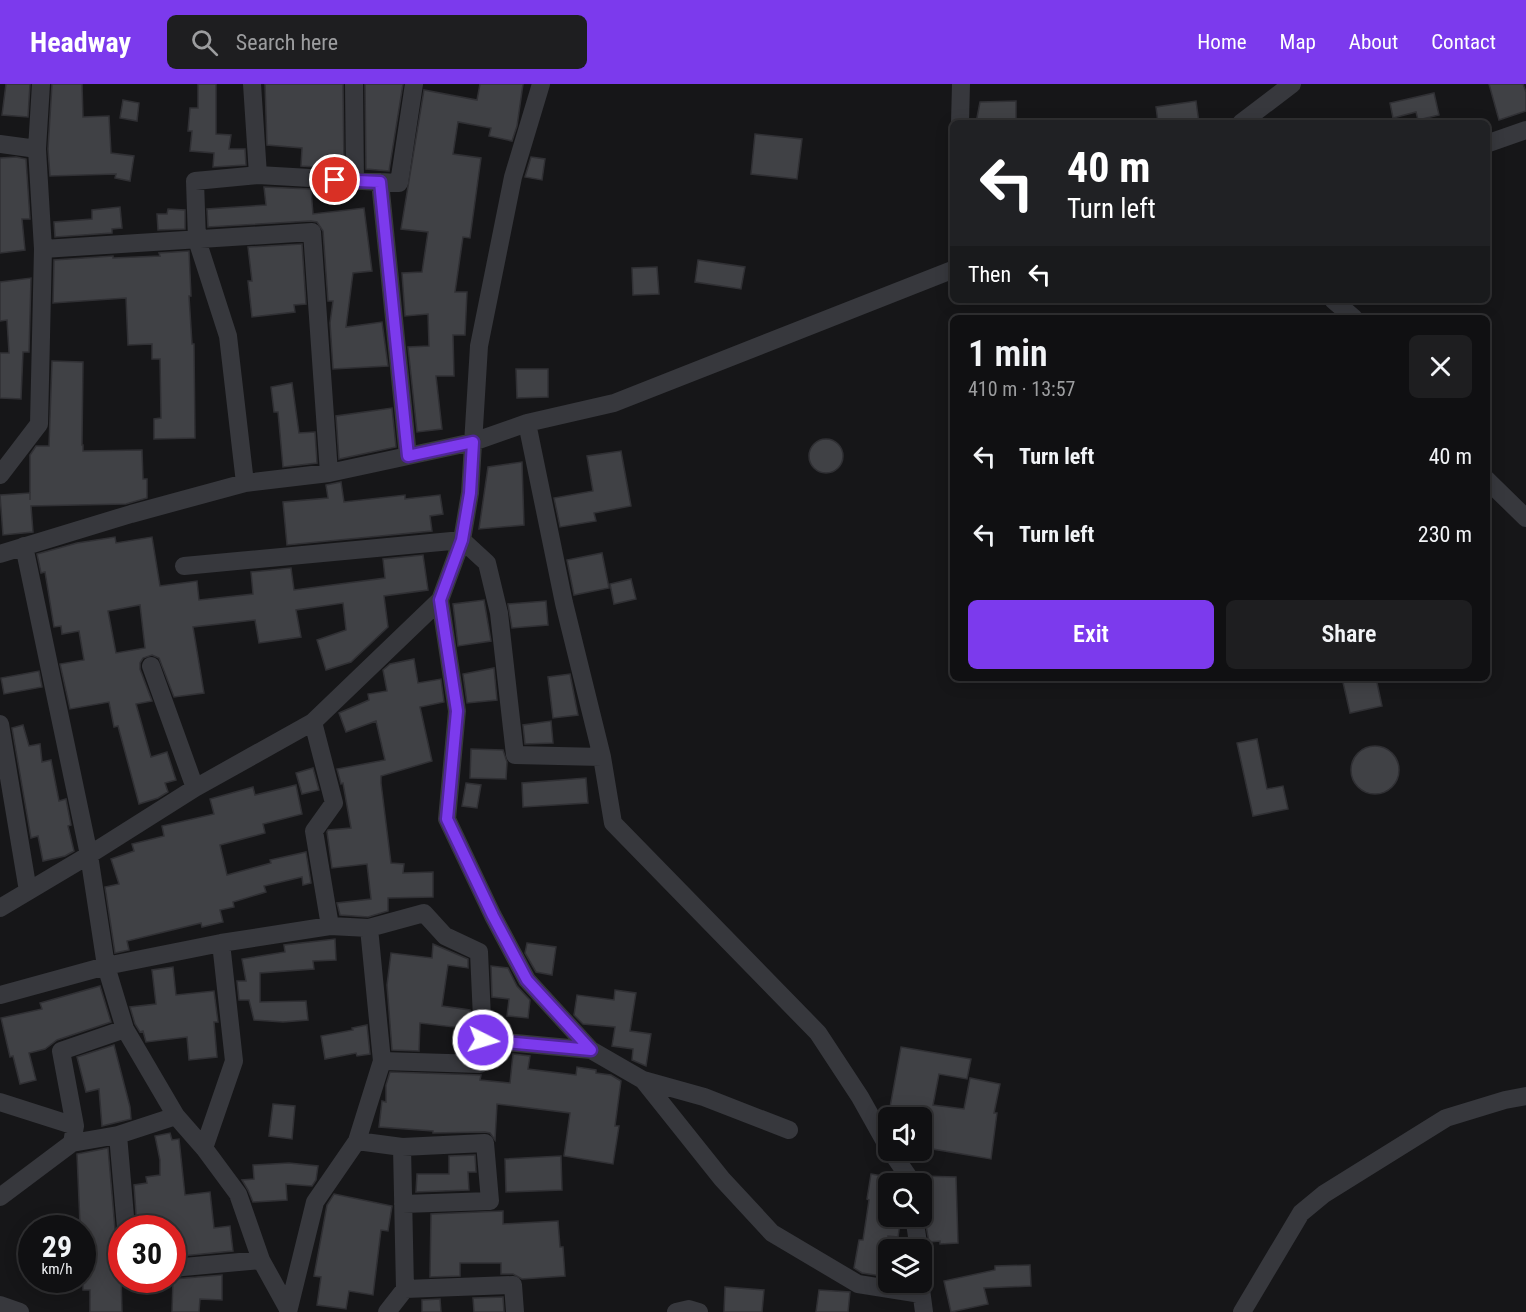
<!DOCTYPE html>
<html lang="en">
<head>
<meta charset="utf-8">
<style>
	body { margin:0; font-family:"Roboto Condensed",sans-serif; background:#1e1e20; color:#f1f3f6; height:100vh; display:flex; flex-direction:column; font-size:22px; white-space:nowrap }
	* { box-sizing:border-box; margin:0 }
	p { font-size:20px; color:#9c9d9f }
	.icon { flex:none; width:33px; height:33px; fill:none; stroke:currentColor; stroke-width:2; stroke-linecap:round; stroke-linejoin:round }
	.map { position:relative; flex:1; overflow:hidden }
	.details { position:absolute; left:950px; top:231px; width:540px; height:366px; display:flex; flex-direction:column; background:#101012; border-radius:9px; box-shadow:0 3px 15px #0003,0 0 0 2px #303032 }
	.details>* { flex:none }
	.hud { position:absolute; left:950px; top:36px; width:540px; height:183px; border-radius:9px; box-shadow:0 3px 15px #0003,0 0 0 2px #303032; background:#202124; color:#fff; overflow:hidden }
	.fabs { position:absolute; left:878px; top:1023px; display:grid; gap:12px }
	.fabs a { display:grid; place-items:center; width:54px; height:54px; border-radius:9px; background:#101012; box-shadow:0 3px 15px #0003,0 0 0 2px #303032; font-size:30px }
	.speed { position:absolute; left:18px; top:1131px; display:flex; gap:12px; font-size:30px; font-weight:700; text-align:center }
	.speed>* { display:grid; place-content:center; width:78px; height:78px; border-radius:50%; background:#101012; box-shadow:0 3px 15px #0003,0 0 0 2px #303032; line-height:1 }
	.speed small { font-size:15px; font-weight:400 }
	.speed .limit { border:9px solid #d22; background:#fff; color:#111 }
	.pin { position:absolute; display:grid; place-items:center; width:51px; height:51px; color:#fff; margin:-26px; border:3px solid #fff; border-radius:50%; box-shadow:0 2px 6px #0007 }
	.me { position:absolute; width:66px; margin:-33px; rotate:95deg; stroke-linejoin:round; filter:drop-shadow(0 0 4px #0008) }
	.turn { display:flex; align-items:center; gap:21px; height:126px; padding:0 18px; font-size:27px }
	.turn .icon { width:78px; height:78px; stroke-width:2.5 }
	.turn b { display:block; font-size:42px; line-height:51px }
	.then { display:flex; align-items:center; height:57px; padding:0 18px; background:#0003; gap:12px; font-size:22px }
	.round { display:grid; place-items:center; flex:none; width:63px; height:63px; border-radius:9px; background:#1e1e20 }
	.summary { display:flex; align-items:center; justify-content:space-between; height:102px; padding:0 18px }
	h1 { font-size:36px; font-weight:600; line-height:45px }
	.button { display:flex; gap:12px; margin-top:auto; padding:12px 18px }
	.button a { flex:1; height:69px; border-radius:9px; background:#7c3aed; color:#fff; font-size:24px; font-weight:600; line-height:69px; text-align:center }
	.button a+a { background:#1e1e20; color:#f1f3f6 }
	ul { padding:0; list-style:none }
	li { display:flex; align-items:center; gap:18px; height:78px; padding:0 18px }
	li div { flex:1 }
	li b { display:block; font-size:22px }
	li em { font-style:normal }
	header { display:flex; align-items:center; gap:36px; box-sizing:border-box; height:84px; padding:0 30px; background:#7c3aed; color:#fff }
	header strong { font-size:28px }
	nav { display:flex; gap:33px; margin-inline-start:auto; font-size:21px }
	.search { width:420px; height:54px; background:#1e1e20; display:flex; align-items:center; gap:15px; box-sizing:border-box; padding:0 21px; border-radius:9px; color:#9c9d9f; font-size:22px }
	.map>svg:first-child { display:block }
	.building { fill:#404145; stroke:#303034; stroke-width:1.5; fill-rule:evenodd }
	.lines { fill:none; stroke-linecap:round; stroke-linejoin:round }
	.minor { stroke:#37383d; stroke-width:18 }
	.route-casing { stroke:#51269a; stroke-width:15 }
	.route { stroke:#7c3aed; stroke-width:10 }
</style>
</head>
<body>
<header>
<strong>Headway</strong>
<div class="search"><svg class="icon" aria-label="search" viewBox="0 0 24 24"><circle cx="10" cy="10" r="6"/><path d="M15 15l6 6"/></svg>Search here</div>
<nav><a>Home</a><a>Map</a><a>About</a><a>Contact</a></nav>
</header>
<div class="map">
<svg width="1526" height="1228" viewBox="0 0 1526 1228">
	<rect width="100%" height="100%" fill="#161618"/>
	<!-- building -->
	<path class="building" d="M6 0H30L28 33 2 31Z
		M52 0H82L83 33 109 32 111 69 134 72 130 97 115 94 116 90 50 92 48 65Z
		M198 0H216V50L231 51 229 65H245L246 81 213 83 214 69 190 67 192 47H188L190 24H198Z
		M265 0H343L344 85 301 82 302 64 267 61Z
		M365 0H403L389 87 366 85Z
		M480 0H523L517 42 512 57 489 52 491 44 458 38 453 70 481 74 470 154 463 153 455 208H467L465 251H453L454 292H436L442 345 417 348 408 263 429 262 428 230 405 232 402 189 422 188 428 148 401 145 424 6 477 16Z
		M1489 0H1523L1526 8V27L1499 36Z
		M1434 9 1439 31 1418 36 1416 28 1393 34 1390 19Z
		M123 16 139 19 137 37 120 34Z
		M1016 17V39H976L980 18Z
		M1196 17 1199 39H1158L1156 23Z
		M755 50 802 55 797 95 751 90Z
		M16 73 26 75 30 135H22L25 166 0 169V74Z
		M531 73 545 75 542 96 525 93Z
		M264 103 311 105 313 130 364 124 372 187 353 189 346 243 382 238 388 282 333 285 330 239 333 217H328L323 147 317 138 311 137 208 143 207 125 266 121Z
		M120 123 122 144 112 145V149L55 153 54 138 92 135V126Z
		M168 125 185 126V145L158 146 157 130H167Z
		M302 160 306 220 294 221 295 228 252 233 248 197H252L248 163Z
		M189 167 191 212H189L192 260H194L195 354 154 355V335L161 334 160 275H152V260L128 261 126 214 53 219 54 176 113 172V174L160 172 159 169Z
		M698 176 745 183 741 205 695 198Z
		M657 183 659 210 633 211 632 184Z
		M31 194 29 268H23L21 315 0 314V269H9L7 236 0 237V198Z
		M52 277 83 278 82 361H83V367L142 366 143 395H147V414L126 420 31 422 33 448 3 451 0 411 30 409V416V371L36 362H49Z
		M516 285H548V313L517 314Z
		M292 299 299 349 315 348 317 379 283 383 278 328H274L271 303Z
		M392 324 396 363 339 375 336 332Z
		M809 372a17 17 0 1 1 34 0a17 17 0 1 1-34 0Z
		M621 367 631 422 594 429 596 437 560 443 554 414 593 407 587 372Z
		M522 378 524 441 479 445 488 383Z
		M341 398 344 418 405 411V415L440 411 443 430 430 432 432 447 287 461 283 418 328 414 326 401Z
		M115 453 116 459 152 453 160 502 197 497 199 516 253 510 251 488 291 484 294 506 385 494 383 475 423 471 428 506 384 512 388 543 351 578 326 586 317 556 346 546 343 519 296 526 301 553 259 559 255 536 193 543 204 609 174 613 159 574 152 571 143 574 140 579V585L152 617 136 620 151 673 167 668 176 696 165 699 168 708 158 714 139 720 118 642 114 643 109 618 70 625 60 580 84 576 79 547 62 550 61 542 54 543 45 488 41 489 37 470 77 459ZM140 521 145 564 116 569 108 527Z
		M602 469 609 504 574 511 567 476Z
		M631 495 636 515 614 520 610 500Z
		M484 516 491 557 458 562 453 520Z
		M546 517 548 541 512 544 508 520Z
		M414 575 418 599 441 595 444 618 420 623 432 677 381 692V699L391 779 404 780 403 789 433 788V813L388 814V827L368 833 340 831 337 819 371 815 367 780 332 784 327 748 328 746 351 744 343 699 341 700 337 685 385 676 376 637 346 648 339 629 369 616 368 610 387 607 383 586 390 580Z
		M494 584 497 616 467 619 463 590Z
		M39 587 42 603 4 610 1 594Z
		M570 590 578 631 553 634 548 593Z
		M1342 594H1376L1382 622 1350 629Z
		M551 637 553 659 525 660 523 641Z
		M23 641 29 662 40 660 42 678 51 676 59 717 66 715 71 741 68 742 74 767 65 772 43 777 38 752 31 754 12 644Z
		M1257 655 1267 705 1283 702 1288 725 1253 732 1237 659Z
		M1351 686a24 24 0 1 1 48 0a24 24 0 1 1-48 0Z
		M471 665 503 666 507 678 506 695 470 694Z
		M313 684 319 706 302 710 296 689Z
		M586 694 588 719 523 723 522 699Z
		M466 699 481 701 477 724 462 722Z
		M296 701 302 730 263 740 265 749 220 761 227 791 271 779 270 776 306 768 311 799 303 801 302 793 264 802 266 808 233 818 234 823 220 826 223 838 202 843 201 839 127 857 129 866 115 869 105 803 119 800 111 775 134 767 132 760 164 752 162 742 214 730 210 715 253 703 255 711Z
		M335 855 336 876 313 877 314 885 260 889V918L306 917 308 936 283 938 254 936 249 916H239L237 897H246L242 875 285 868 284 861Z
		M527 859 556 863 552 891 536 888 525 869Z
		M433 860 468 875V884L448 881 442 922 470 926 471 945 420 939 419 967 392 966 387 901 391 869 432 874Z
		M491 882 508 884 517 902 530 916 528 934 507 932 509 915 492 913Z
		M173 883 176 911 214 907 218 938H214L217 973 189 976 187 953 146 958 143 947 140 948 135 940 130 923 156 920 152 886Z
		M100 902 111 938 57 956 45 965 29 969 36 996 20 1000 13 972 10 973 1 934 42 925 40 919Z
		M615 906 636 909 630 947 651 950 646 982 632 976 633 965 612 962 615 943 583 940 574 931 577 911 614 916Z
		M367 941 370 970 357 972 356 969 325 975 321 952 353 946 352 944Z
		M114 961 130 1023 131 1035 102 1042 99 1005 86 1008 77 973Z
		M901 963 971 975 967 995 939 990 933 1021 964 1025 970 994 1000 1000 994 1029H997L991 1075 921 1063V1034H888Z
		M513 970 530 972 528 985 576 991 577 983 596 986V989L611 991 621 997 615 1042H619L613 1080 564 1072 570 1029 497 1020 495 1056 490 1049 485 1048 433 1049V1047L379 1043 382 1017 386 1018V1001L390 988 481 991 480 996 510 999Z
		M273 1020 295 1022 292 1055 269 1052Z
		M170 1049 172 1056 179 1055 185 1111 210 1108 214 1144 230 1142 233 1167 172 1173V1144H137L134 1101 147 1099 146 1093 160 1091V1076L155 1052Z
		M108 1064 115 1145 120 1153 122 1228H90V1206H83V1184H85L83 1140H80L77 1070Z
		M475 1071 476 1088H468L469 1106 416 1108 417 1090H449V1072Z
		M561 1072 562 1106 506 1108 505 1075Z
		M289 1079 318 1082 316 1096 312 1102 286 1100 287 1116 253 1118 248 1106 242 1096 254 1095 253 1081Z
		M871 1090 888 1093V1132H901L898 1153 888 1152V1193L862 1189 854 1184 859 1156H863L869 1116 867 1115Z
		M922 1092 956 1093 958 1159 940 1160V1157L929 1158 923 1125Z
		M334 1110 392 1122 388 1147 381 1146 373 1211 349 1207 346 1225 317 1221 321 1193 314 1192 327 1121Z
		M503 1127V1140L558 1137 560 1163H563L565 1192 522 1195 513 1190H501V1179H460V1192L430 1193 431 1130Z
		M1030 1181 1031 1202 984 1204 988 1220 951 1228 944 1197 995 1186V1182Z
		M222 1191V1216L200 1215 199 1228H172L173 1195Z
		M725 1203 764 1206 762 1228H724Z
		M819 1206 850 1208 848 1228H816Z
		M503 1213 504 1228H474L473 1214Z
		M440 1215 441 1228H422V1216Z"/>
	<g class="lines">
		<!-- minor -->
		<path class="minor" d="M354 0 355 97
			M960 39 961 0
			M1241 39 1292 0
			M0 60 37 65
			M1486 60 1526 46
			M258 91 380 98 408 372
			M380 98 399 99 414 0
			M43 165 312 148 329 389
			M1333 216 1354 234
			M527 339 564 519 602 673
			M0 391 39 340 43 165 37 65 41 0
			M1486 395 1526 434
			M245 399 228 252 197 156 195 97 258 91 252 0
			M24 462 89 771 106 882 125 945 176 1032 204 1064 238 1110 261 1176 288 1225
			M0 470 131 430 245 399 329 389 473 358 527 339 614 319 952 186
			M184 482 462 456 487 479 499 529 515 671 602 673 613 739 818 949 860 1013 888 1063
			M440 516 457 627 447 735 493 832 527 896 591 966 643 996 704 1013 789 1046
			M151 582 195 704
			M313 638 334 719 314 747 330 842
			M0 640 28 807
			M0 824 89 771 195 704 313 638 440 516 462 456 470 409 479 262 513 93 541 0
			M369 844 424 829 445 852 479 868 483 956 480 980 382 977
			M0 911 106 882 221 859 330 842 369 844 382 977 357 1057 315 1118 288 1228
			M483 956 591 966
			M643 996 722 1095 772 1149 858 1200 921 1210
			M0 1018 75 1042
			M357 1057 402 1063 405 1205 387 1228
			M72 1059 75 1042 61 967 125 945
			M402 1063 485 1059 490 1117 403 1120
			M204 1064 234 977 221 859
			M890 1066 908 1092 909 1100
			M0 1113 72 1059 118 1051
			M914 1132 919 1166
			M126 1144 118 1051 176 1032
			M172 1184 261 1176
			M920 1198 924 1228
			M405 1205 513 1201 515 1228
			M0 1221 20 1228
			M676 1228 689 1225 699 1228
			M1242 1228 1301 1129 1324 1110 1446 1034 1505 1016 1526 1012"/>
	</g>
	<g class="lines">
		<defs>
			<path id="route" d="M335 96 380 98 408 372 473 358 470 409 462 456 440 516 457 627 447 735 493 832 527 896 591 966 483 956"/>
		</defs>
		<!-- route casing -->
		<use href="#route" class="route-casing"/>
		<!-- route -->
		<use href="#route" class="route"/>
	</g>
</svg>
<div class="fabs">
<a><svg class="icon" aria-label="sound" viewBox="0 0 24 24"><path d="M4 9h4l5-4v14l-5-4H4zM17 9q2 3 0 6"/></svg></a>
<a><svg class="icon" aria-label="search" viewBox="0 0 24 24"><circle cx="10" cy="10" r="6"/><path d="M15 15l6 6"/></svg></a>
<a><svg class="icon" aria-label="layers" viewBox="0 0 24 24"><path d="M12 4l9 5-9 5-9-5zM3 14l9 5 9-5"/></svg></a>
</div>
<div class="speed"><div>29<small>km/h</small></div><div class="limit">30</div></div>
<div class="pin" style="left:335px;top:96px;background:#d93025"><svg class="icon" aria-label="arrive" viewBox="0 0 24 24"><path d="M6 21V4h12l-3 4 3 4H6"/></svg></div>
<svg class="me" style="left:483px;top:956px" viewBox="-20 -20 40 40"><circle r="17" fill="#7c3aed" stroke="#fff" stroke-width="3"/><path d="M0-11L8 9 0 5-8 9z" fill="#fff"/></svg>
<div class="hud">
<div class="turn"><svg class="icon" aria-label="left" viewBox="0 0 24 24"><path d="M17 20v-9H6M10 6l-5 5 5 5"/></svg><div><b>40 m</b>Turn left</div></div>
<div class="then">Then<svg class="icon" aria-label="left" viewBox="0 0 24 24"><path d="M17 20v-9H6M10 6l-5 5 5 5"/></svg></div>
</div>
<section class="details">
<div class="summary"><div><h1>1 min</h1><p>410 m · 13:57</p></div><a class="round"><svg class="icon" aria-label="close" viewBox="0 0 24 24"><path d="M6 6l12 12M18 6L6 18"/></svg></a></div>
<ul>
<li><svg class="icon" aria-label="left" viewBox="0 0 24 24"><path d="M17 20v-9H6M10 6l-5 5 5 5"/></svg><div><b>Turn left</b></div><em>40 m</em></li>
<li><svg class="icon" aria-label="left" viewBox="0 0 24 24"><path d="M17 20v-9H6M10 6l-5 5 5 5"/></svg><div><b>Turn left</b></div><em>230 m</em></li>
</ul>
<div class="button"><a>Exit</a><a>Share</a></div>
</section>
</div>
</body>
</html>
